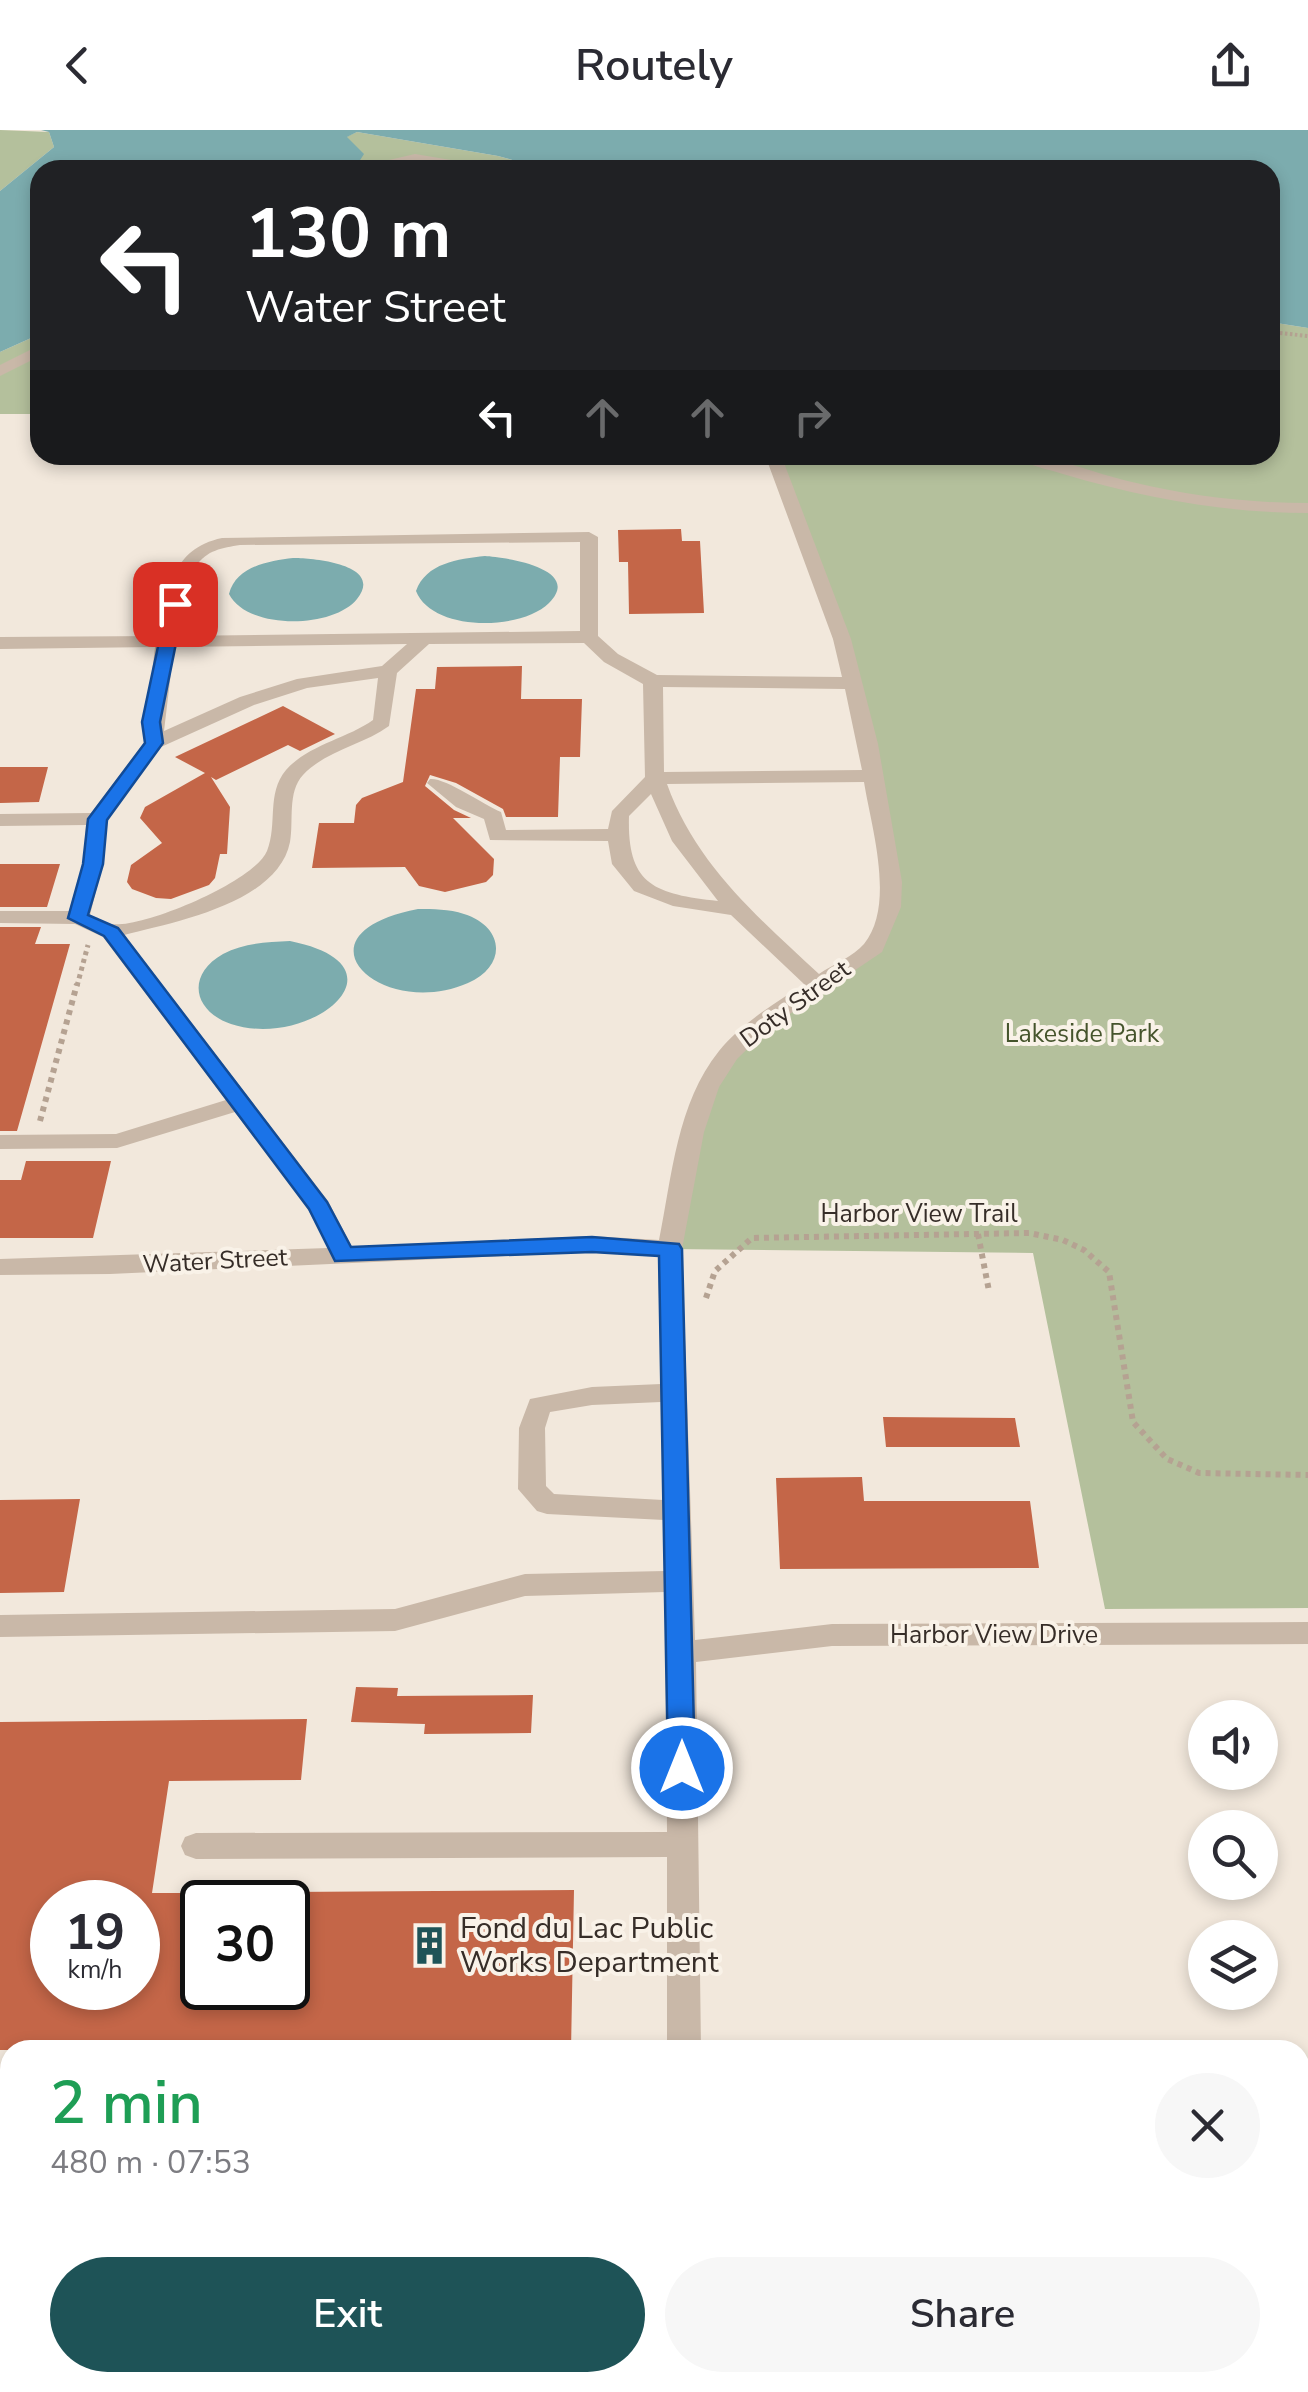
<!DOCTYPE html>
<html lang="en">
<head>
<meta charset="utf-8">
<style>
	body { margin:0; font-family:"Nunito Sans",sans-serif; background:#f7f7f7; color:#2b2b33; height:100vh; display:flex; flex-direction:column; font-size:38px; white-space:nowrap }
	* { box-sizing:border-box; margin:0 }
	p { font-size:32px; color:#7c7c81 }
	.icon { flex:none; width:55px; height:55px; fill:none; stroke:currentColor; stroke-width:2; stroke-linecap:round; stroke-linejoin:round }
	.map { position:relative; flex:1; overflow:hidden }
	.panel { position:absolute; left:0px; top:1910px; width:1310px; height:352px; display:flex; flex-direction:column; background:#fff; border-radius:30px 30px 0 0; box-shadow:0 5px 15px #0003 }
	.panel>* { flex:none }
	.hud { position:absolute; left:30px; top:30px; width:1250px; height:305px; border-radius:30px; box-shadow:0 5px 15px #0003; background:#202124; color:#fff; overflow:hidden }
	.controls { position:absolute; left:1188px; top:1570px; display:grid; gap:20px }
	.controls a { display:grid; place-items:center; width:90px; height:90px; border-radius:50%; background:#fff; box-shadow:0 5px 15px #0003; font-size:50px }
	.speed { position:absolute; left:30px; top:1750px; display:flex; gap:20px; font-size:50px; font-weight:700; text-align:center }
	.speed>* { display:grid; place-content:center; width:130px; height:130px; border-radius:50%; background:#fff; box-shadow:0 5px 15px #0003; line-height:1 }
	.speed small { font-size:25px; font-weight:400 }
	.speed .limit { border:5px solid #111; border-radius:15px; background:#fff; color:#111 }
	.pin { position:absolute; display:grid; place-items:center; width:85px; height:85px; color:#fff; margin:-42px; border-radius:20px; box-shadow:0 5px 15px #0006 }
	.me { position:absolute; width:110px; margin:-55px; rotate:0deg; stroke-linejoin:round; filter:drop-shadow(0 0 8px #0008) }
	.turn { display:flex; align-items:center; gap:35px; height:210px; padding:0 50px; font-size:45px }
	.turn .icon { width:130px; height:130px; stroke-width:2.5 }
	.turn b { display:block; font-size:70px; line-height:85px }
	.lanes { display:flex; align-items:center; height:95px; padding:0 50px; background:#0003; justify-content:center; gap:50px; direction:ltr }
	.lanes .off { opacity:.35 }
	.round { display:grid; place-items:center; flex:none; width:105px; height:105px; border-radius:52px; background:#f7f7f7 }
	.headline { display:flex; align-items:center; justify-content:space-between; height:170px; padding:0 50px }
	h1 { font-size:60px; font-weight:600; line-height:75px; color:#1e9e55 }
	.button { display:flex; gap:20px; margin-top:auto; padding:20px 50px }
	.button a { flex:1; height:115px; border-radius:60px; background:#1e5357; color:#fff; font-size:40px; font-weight:600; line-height:115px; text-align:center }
	.button a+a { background:#f7f7f7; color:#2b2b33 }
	header { display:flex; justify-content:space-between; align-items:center; height:130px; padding:0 50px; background:#fff; font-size:45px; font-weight:600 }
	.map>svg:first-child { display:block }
	.green { fill:#b4c09c }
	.water { fill:#7cacae }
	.building { fill:#c46648; fill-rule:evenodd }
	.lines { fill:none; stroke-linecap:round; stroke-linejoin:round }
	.path-far2 { stroke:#b5a292; stroke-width:4; stroke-dasharray:2.5 2.5; stroke-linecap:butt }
	.path-far1 { stroke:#b5a292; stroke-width:5; stroke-dasharray:4 4; stroke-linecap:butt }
	.path { stroke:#b5a292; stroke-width:6; stroke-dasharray:5 5; stroke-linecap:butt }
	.minor { fill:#c9b8a8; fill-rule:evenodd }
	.route { fill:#1a73e8; stroke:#114b97; stroke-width:2.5 }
	.labels { text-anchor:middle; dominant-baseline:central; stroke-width:8; stroke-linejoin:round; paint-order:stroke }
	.street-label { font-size:25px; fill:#362d28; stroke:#f9f2e8 }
	.park-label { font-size:25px; fill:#45542c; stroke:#f9f2e8 }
	.near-poi-label { font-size:30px; fill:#362d28; stroke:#f9f2e8; text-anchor:start }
</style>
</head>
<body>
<header><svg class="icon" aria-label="back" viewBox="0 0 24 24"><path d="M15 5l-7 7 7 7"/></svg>Routely<svg class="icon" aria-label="share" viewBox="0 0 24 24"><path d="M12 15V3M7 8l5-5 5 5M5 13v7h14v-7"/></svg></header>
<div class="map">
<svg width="1308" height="2262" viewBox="0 0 1308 2262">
	<rect width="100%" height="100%" fill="#f2e8dc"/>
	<!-- green -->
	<path class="green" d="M0 0 49 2 54 17 0 61Z
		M357 2 498 26 548 40H346L357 35 346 7Z
		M1270 192 1308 198V1478L1105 1479 1033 1123 670 1119 692 1002 728 925 858 829 890 777 868 614 773 325H1270Z
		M40 204V284H0V222Z"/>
	<!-- water -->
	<path class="water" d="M41 0H1308V198L1270 192V40H548L498 26 357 2 347 7 364 24 357 35 346 40H40V204L0 222V61L54 17 49 2Z
		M485 426C503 427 584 438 549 473 521 501 432 502 416 461 426 433 458 429 485 426Z
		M293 428C312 428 385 434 357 469 333 499 247 500 229 464 236 436 269 431 293 428Z
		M418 779C433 779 449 779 464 784 505 797 507 836 468 853 381 891 288 804 418 779Z
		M290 811C414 836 310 920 231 894 193 881 186 845 223 824 244 813 267 812 290 811Z"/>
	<!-- building -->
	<path class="building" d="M681 399 682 411H700L704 483 629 484 628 432H619L618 400Z
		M522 536 521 569H582L580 627H560L558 687H506L503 679 456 653 430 645 425 656 454 680 471 688H453L494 729 493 745 486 752 445 762 419 756 405 737 312 738 319 693H354L356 675 362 668 403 652 416 559H435L437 537Z
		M283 576 335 604 300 621 288 615 216 650 211 647 230 677 227 724H220L215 748 209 755 171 769 156 768 132 759 127 752 131 735 162 713 140 688 145 677 205 643 175 627Z
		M0 637H48L39 672 0 673Z
		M0 734H60L47 777H0Z
		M0 797H41L35 814H70L17 1001H0Z
		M26 1031H111L93 1108H0V1050H21Z
		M883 1287 1015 1288 1020 1317H886Z
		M862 1347 864 1371H1030L1039 1438 780 1439 776 1348Z
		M80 1369 64 1462 0 1463V1370Z
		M356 1557 398 1558 397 1566 533 1565 531 1603 424 1604 425 1594 351 1592Z
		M307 1589 301 1650 169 1651 152 1763H202V1858H288V1762L574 1760 571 1920H0V1592ZM52 1772H138V1858H52Z"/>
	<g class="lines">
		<!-- path-far2 -->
		<path class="path-far2" d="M1270 202 1308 206"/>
		<!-- path-far1 -->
		<path class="path-far1" d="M77 856 88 815"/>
		<!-- path -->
		<path class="path" d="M40 991 77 854
			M978 1104 989 1161
			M706 1168 715 1141 752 1108 1029 1103 1063 1110 1084 1120 1109 1142 1133 1292 1167 1329 1199 1343 1308 1345"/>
		<!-- minor -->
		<path class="minor" d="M415 24 451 30 479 40 415 33 394 40H379L389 30Z
			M40 215V226L0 246V235Z
			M765 325H781L851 509 878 614 902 752 901 777 882 822 769 898 737 929 719 957 704 1002 682 1119 695 1510 832 1494 1308 1492V1514L832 1516 696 1532 701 1920H667V1727L196 1729 185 1725 181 1716 185 1707 196 1703 667 1702 665 1462 525 1466 395 1501 0 1507V1485L395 1479 525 1444 665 1441 664 1390 547 1384 537 1381 518 1359 519 1298 530 1269 592 1257 661 1254 658 1126 591 1122 110 1144 0 1145V1129L328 1118 308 1079 235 982 117 1018 0 1019V1005L116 1004 226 970 103 807 75 794 0 793V781H69L83 733 86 695 0 696V684L91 683 144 613 155 517 0 519V507L158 506C168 460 171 419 222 408L589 402 598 407V506L618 524 657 545 842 547 833 509ZM580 412V501L176 506 196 436C207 420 222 418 240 415ZM584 513 604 532 643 554 645 647 612 681 608 699 506 700 501 682C483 674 444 647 430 649L427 653 456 677 484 689 490 710 608 711 612 734 634 761 673 776 731 785 804 854C774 874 742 893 719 921 677 973 672 1046 659 1110L591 1106 352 1117 328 1071 124 805C175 792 278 773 290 712 294 691 287 662 303 645 325 621 363 615 389 596L397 543 429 514ZM407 514 382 536 297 549 240 567 164 601 174 517ZM378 548 373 590C346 609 308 615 286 640 266 664 278 694 267 721 254 752 141 799 111 794 104 793 96 788 90 785L103 733 107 689 161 617 254 575 307 558ZM663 557 845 559 862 640 664 642ZM864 652C871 696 896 775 864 814 854 826 832 835 819 844 758 787 696 735 667 654ZM651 664 672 711 718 771C653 764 627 754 629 686ZM661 1272 663 1370 554 1364 546 1356 545 1298 550 1282 592 1275Z
			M1013 325C1054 325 1092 343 1132 352 1190 366 1248 373 1308 373V383C1224 383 1144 368 1063 344 1047 339 1025 335 1013 325Z
			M668 2252H704V2262H668Z"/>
	</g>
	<!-- route -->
	<path class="route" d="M175 469 184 474 160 592 163 613 107 690 103 734 88 785 118 798 327 1072 351 1117 592 1107 679 1114 682 1119 695 1638 691 1646 682 1649 672 1646 668 1638 659 1126 592 1122 335 1131 309 1079 104 806 68 788 83 734 88 689 145 613 142 592 167 474Z"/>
	<!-- icons -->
	<defs>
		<symbol id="building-bare" viewBox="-9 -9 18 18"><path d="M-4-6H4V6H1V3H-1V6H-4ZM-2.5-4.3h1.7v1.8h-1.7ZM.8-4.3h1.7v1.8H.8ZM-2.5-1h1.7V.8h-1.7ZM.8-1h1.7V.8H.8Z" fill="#1e5357" stroke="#f9f2e8" stroke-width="2.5" paint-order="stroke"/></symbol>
	</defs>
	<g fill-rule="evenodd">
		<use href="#building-bare" x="402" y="1788" width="55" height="55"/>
	</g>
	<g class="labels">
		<!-- street labels -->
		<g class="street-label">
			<text transform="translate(795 874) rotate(-36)">Doty Street</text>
			<text x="919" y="1084">Harbor View Trail</text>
			<text transform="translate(215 1131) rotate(-3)">Water Street</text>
			<text x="994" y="1505">Harbor View Drive</text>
		</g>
		<!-- park labels -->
		<g class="park-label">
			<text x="1082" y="904">Lakeside Park</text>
		</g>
		<!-- near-poi labels -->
		<g class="near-poi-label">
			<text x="460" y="1798">Fond du Lac Public<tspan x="460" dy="34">Works Department</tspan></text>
		</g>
	</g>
</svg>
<div class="controls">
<a><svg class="icon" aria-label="sound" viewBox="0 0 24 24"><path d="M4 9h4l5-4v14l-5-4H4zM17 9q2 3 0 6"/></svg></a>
<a><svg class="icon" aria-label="search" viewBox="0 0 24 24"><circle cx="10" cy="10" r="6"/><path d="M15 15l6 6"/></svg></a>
<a><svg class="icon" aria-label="layers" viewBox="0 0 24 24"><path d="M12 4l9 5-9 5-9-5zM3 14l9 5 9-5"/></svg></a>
</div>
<div class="speed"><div>19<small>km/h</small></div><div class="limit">30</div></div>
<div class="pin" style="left:175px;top:474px;background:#d93025"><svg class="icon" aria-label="arrive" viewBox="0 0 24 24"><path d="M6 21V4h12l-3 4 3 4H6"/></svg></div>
<svg class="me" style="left:682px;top:1638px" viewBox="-20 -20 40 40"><circle r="17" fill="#1a73e8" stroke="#fff" stroke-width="3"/><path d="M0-11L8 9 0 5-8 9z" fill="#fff"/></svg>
<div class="hud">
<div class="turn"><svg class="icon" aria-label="left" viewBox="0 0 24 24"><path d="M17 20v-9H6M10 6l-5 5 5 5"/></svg><div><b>130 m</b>Water Street</div></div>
<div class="lanes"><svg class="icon" aria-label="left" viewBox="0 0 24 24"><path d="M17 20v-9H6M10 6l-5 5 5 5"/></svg><svg class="icon off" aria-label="ahead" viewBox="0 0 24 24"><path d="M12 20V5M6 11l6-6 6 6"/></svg><svg class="icon off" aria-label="ahead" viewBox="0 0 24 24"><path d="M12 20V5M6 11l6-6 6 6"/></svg><svg class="icon off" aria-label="right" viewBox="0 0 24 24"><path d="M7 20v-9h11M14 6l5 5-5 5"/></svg></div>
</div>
<section class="panel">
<div class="headline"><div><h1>2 min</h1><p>480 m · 07:53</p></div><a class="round"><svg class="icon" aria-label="close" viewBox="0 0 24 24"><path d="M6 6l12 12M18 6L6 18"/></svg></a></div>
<div class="button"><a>Exit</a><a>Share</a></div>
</section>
</div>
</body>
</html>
